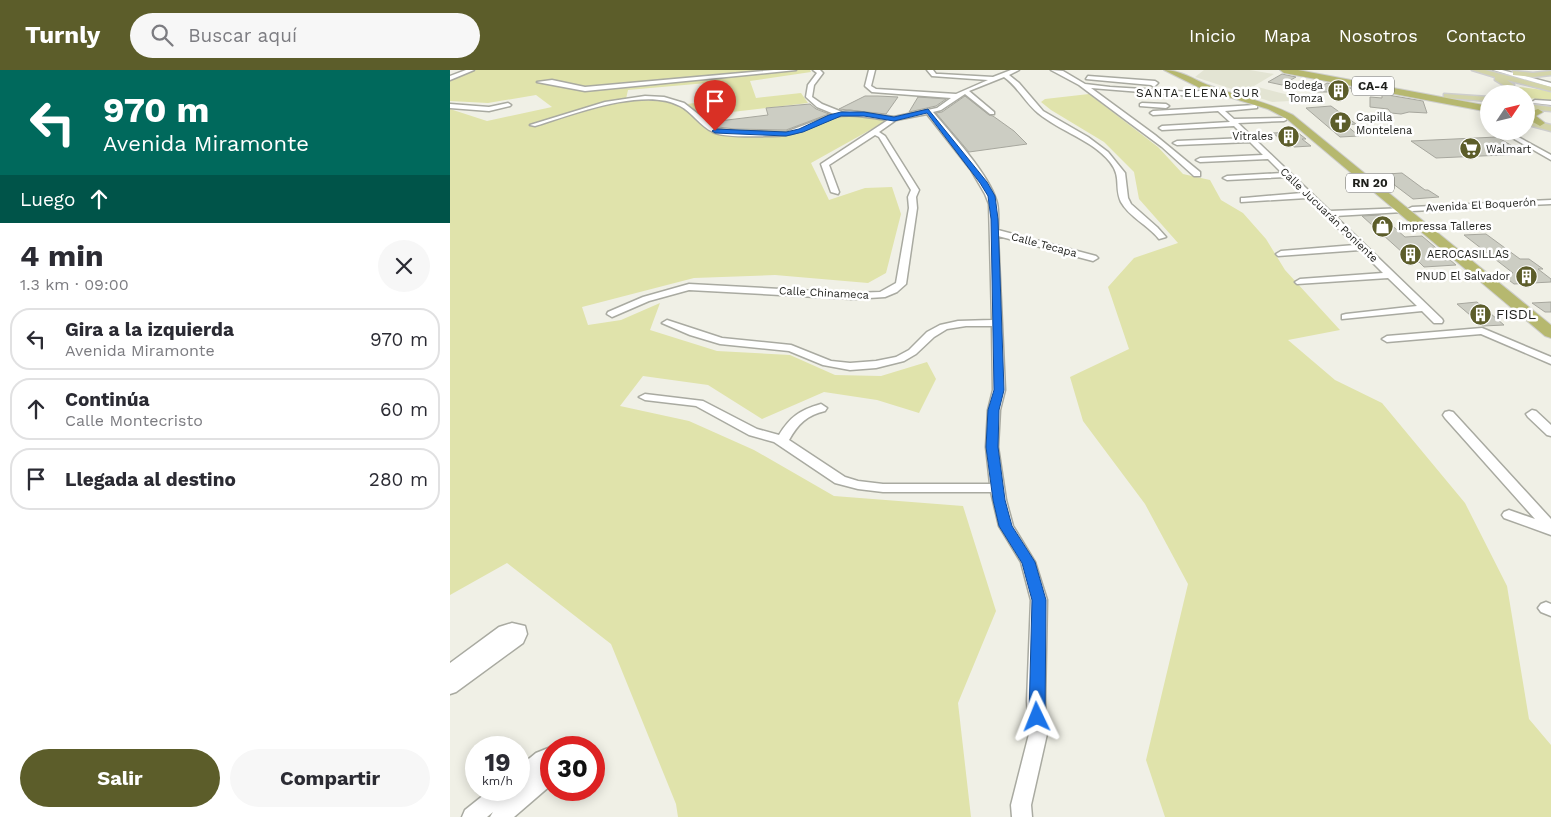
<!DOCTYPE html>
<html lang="es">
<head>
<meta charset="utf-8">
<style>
	body { margin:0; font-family:"Work Sans",sans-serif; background:#f7f7f7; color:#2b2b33; height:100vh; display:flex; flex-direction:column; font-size:19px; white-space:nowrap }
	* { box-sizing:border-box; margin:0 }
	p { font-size:16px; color:#7c7c81 }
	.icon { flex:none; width:28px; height:28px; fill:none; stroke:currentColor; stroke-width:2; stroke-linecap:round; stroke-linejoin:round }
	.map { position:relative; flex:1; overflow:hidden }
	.side { display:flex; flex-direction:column; background:#fff; width:450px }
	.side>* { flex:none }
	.banner { background:#00695c; color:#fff; overflow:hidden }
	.needle { width:32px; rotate:55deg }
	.controls { position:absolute; left:1030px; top:15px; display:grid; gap:10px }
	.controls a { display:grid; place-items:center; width:55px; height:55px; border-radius:50%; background:#fff; box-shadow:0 2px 12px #0003; font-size:25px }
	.speed { position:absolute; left:15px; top:666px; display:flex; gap:10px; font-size:25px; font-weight:700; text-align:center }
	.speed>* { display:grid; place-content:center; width:65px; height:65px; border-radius:50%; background:#fff; box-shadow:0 2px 12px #0003; line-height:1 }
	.speed small { font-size:12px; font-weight:400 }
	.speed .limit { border:8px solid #d22; background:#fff; color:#111 }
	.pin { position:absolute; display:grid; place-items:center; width:42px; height:42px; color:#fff; margin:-51px -21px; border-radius:50% 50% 50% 0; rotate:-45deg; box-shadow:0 0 5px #0007 }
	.pin .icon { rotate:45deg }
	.me { position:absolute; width:55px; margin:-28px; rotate:358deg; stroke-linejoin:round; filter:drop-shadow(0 0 4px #0008) }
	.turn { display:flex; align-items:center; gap:18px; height:105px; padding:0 20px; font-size:22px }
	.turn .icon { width:65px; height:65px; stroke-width:2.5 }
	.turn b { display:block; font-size:35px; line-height:42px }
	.then { display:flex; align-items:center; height:48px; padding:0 20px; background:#0003; gap:10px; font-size:19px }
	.round { display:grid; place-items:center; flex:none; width:52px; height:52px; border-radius:26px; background:#f7f7f7 }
	.head { display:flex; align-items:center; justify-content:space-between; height:85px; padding:0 20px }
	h1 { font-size:30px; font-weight:700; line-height:38px }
	.cta { display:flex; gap:10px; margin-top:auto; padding:10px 20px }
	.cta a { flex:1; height:58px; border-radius:30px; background:#5c5d2a; color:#fff; font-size:20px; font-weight:700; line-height:58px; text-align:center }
	.cta a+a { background:#f7f7f7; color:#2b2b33 }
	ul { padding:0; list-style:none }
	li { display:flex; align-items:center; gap:15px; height:62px; margin:0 10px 8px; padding:0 10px; border:2px solid #e1e1e2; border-radius:20px }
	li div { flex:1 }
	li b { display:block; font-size:19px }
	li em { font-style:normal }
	header { display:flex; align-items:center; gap:30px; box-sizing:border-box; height:70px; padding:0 25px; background:#5c5d2a; color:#fff }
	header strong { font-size:24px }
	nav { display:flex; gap:28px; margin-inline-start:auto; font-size:18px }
	.search { width:350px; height:45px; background:#f7f7f7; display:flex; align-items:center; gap:12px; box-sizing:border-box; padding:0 18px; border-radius:28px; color:#7c7c81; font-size:19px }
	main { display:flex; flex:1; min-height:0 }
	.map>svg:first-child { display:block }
	.built { fill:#e3e4d3 }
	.green { fill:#e0e3ab }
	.building { fill:#cccdc3; stroke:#a7a79e }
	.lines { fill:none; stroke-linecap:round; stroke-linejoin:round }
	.minor-casing { stroke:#a9aaa1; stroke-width:3 }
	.major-casing { stroke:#cececd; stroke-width:3 }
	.highway-casing { stroke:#cececd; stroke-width:2 }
	.minor { fill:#fff; fill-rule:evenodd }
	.major { fill:#d3d4a9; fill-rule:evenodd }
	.highway { fill:#b6b86f; fill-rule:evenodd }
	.route { fill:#1a73e8; stroke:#114b97 }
	.labels { text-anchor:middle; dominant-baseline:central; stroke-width:5; stroke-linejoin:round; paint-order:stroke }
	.far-poi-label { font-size:11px; fill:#1e1f1b; stroke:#fff; text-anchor:start }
	.far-street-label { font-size:11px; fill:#1e1f1b; stroke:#fff }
	.shield { fill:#fff; stroke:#62625f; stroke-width:1 }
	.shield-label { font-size:12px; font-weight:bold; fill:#1e1f1b }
	.far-neighbourhood-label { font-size:12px; letter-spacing:1px; fill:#1e1f1b; stroke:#fff }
	.poi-label { font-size:14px; fill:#1e1f1b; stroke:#fff; text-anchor:start }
</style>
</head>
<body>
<header>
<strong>Turnly</strong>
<div class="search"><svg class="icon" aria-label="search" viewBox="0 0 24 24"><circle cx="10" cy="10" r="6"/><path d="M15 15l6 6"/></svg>Buscar aquí</div>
<nav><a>Inicio</a><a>Mapa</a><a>Nosotros</a><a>Contacto</a></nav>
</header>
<main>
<section class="side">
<div class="banner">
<div class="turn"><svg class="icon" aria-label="left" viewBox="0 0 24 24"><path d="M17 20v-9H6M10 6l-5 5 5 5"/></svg><div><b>970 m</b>Avenida Miramonte</div></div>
<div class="then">Luego<svg class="icon" aria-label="ahead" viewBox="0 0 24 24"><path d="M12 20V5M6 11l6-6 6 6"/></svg></div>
</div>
<div class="head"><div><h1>4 min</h1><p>1.3 km · 09:00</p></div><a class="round"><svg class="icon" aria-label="close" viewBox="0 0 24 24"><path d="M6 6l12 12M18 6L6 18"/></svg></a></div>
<ul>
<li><svg class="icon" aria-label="left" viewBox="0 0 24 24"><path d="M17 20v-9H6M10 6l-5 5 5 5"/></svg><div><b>Gira a la izquierda</b><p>Avenida Miramonte</p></div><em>970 m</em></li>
<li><svg class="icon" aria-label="ahead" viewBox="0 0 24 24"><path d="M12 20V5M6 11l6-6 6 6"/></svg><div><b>Continúa</b><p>Calle Montecristo</p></div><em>60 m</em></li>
<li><svg class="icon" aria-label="arrive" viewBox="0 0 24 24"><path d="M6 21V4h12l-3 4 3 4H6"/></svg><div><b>Llegada al destino</b></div><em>280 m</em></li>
</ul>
<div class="cta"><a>Salir</a><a>Compartir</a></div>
</section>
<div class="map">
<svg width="1101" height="747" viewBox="0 0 1101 747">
	<rect width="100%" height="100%" fill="#f0f0e6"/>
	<!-- built -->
	<path class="built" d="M754 0H800L824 4 804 16 858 30 822 32 745 7Z"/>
	<!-- green -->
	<path class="green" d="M26 0H360L361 2 300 11 306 28 351 23 358 33 248 46 237 34 276 29 268 12 178 20 176 29 79 55 81 57 150 37 178 31 195 30 216 31 230 35 261 63 334 66 361 58 383 47 401 44 438 50 361 93 379 130 415 118 442 117 451 144 436 203 418 213 325 205 244 208 132 237 138 255 171 250 210 233 200 260 267 281 340 285 385 305 431 306 477 292 486 309 469 343 427 330 374 322 312 349 258 315 193 306 170 336 239 351 304 380 384 426 513 436 546 541 508 633 521 747H228L226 734 161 574 57 493 0 525V39L37 51 102 37 86 25 38 33 0 31V10Z
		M1070 17 1101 21V30L1076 28V24H1063Z
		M639 24 708 77 733 104 760 110 771 130 793 143 816 169 835 200 890 260 838 270 885 310 932 333 1015 433 1057 516 1079 649 1101 675V747H715L696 690 738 514 695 434 633 351 620 307 679 279 658 217 684 188 728 173 689 129 684 102 654 72 601 40 591 32 595 29Z"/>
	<!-- building -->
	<path class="building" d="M832 4 846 7 832 15 818 12Z
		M877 13 901 18 894 22H863Z
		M932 24 973 31 977 43 959 42 951 44 941 43 938 39 920 37V27L932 28Z
		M415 26H428L448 27 436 44 389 39Z
		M515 26 539 45 543 46 564 61 577 74 519 82 486 43 492 42Z
		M468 27 496 29 486 36 459 42Z
		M360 34 366 39 379 44 336 60 285 59 268 57 261 52 318 45 316 38Z
		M881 36 906 54 896 55 909 66 890 67 856 38Z
		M847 62 856 69H852L861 76 844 77 839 72H834L823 63Z
		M1047 67 1076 84 986 88 961 71Z
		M952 103 975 120H978L989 127 963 129 934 107H940L937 104Z
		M930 145 955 167 972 166 1006 195 974 197 969 192H963L912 146Z
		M1036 164 1070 189H1079L1093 199H1088L1101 209V212L1064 214 1051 204 1063 203 1014 165Z
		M1027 232 1054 255 1033 256 1007 234Z
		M1101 232V242H1095L1082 233Z"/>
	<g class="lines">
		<defs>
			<path id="minor" d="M16 0H24L0 10V6Z
				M324 0H346L135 21 87 12 102 10 135 17Z
				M363 0H370L373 3 364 15 362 27 372 34 392 42 400 41 444 47 487 38 501 28 422 22 415 16 419 0H425L421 16 426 19 506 24 538 10 482 6 477 0H483L486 4H490L543 7 561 0H569L559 5 569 13 593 41 638 67 658 82 675 103 678 128 681 134 707 157 716 167 709 169C698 155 679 147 671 132 664 117 672 107 660 92 641 69 611 62 588 43 575 32 568 17 554 7L519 21 544 42V44H540L515 24 491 40 483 42C502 65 540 105 547 133 549 142 548 152 548 160L646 186 648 188 643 191 548 166 555 320 550 340 548 377 556 430 563 456 585 492 597 530 595 631 597 664 581 735 582 747H562L561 735 579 664 577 631 581 530 571 492 549 456 541 422H433L408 419 385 413 324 372 299 365 246 336 195 330 189 327 195 324 253 331 307 359 329 365C340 347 350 340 371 334L377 338 375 341C357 345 348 354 339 370L395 407 408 411 433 414H540L536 377 538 340 543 320 542 256H516L497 259 484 267 466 284 454 291 426 298 400 300 373 295 339 281 270 274 240 265 212 253 217 250 272 268 341 275 381 291 400 293 426 291 446 287 459 280 477 262 490 255 508 251 542 250 539 134 535 124 521 100 477 44 446 50 429 62 435 66 469 120 466 127 467 138 456 214 447 222 435 227 403 229 239 220 199 231 162 247 157 244 158 242 193 227 239 214 403 223 430 222 446 213 459 138 458 127 461 120 429 67 425 65 379 95 389 122 388 124 381 122 371 94 438 50C420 48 402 43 385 47 361 54 351 66 323 66 310 66 273 68 263 62 250 56 242 42 230 36 195 16 121 45 85 56L80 55 155 32 195 26 214 27 234 33 267 59 285 61 336 62 384 44 367 37 356 27 358 15 367 3Z
				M601 0 613 1 635 14 660 17 741 22 767 19V21L741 26 641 18 705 65 750 102V106H744L712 77 677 51 629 15Z
				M1043 0H1052L1101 13V17Z
				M638 6 705 11 708 13 704 17 701 15 636 9Z
				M1085 30 1101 31V35L1083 33 1082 32Z
				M58 33 61 35 60 36 39 41 0 38V34L39 37Z
				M692 33 716 34 719 36 716 38 690 36V34Z
				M805 35 807 36V38L775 41 784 49 836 48V50L834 51 788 53 880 141 956 138 957 140 953 142 885 146 992 249 993 251 992 253H984L972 241 892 249V245L896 244 967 236 938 208 847 214 845 212 850 209 933 203 910 180 828 186 826 184 831 181 905 175 857 128 791 132V128H794L852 123 836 107 777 110 773 108 777 106 832 103 818 89 750 92 746 90 750 88 813 85 800 72 727 75 723 73 727 71 796 68 784 56 712 60 709 58 712 56 780 52 768 41 703 45 700 43 703 41Z
				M1061 63 1101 85V90L1059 66 1058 65Z
				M1101 130V134L962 141 958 139 962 137Z
				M1032 258 1101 287V294L1031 264 937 272 932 269 937 266Z
				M1082 340 1086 341 1101 355V366L1097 365 1078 347 1076 344Z
				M999 341 1003 342 1101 449V465L1054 448 1052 445 1054 442 1059 440 1085 449 995 348 993 345 995 342Z
				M1096 532 1101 534V546L1091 542 1088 538 1091 534Z
				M62 553 75 556 77 564 73 573 6 622 0 624V593L49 557Z
				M101 677 103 678H101V694L97 696 101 694V715L64 747H40L43 742 37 747H12L15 740 40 720H63L61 725 73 715 69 717V697L86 683Z"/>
			<path id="major" d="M1022 0H1035L1101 17V21L1057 10 1064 15 1057 24H1049L1055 16 1045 10V7Z
				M1063 1 1083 3 1101 1V5L1083 7 1063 5Z
				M994 24 1039 27V31L997 28H994Z
				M1076 34 1101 37V41L1076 39Z
				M1085 51 1101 55V61L1082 56V52Z"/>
			<path id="highway" d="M714 0C730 0 743 9 758 15 787 26 816 31 843 45L1101 255V268L1095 266 837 49 818 39 752 19Z
				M830 0H848L1039 36V42L834 3Z
				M1088 39 1093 42 1086 46 1095 53 1090 56 1076 48V43Z"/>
		</defs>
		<!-- minor casing -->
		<use href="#minor" class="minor-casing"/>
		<!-- major casing -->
		<use href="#major" class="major-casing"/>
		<!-- highway casing -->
		<use href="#highway" class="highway-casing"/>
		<!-- minor -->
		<use href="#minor" class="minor"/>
		<!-- major -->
		<use href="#major" class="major"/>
		<!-- highway -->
		<use href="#highway" class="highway"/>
	</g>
	<!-- route -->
	<path class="route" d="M478 39 537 112 545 126 548 149 554 320 549 340 548 377 555 430 562 456 585 492 596 530 595 647 593 652 587 654 582 652 579 647 582 530 572 493 549 456 543 430 536 377 538 340 544 320 541 149 538 126 530 113 477 43 444 51 414 46H391L353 62 336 66 265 63 262 61 265 59 336 62 349 59 379 45 391 42H414L444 47Z"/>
	<!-- icons -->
	<defs>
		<symbol id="building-disc" viewBox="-11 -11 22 22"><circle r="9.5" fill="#5c5d2a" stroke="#fff"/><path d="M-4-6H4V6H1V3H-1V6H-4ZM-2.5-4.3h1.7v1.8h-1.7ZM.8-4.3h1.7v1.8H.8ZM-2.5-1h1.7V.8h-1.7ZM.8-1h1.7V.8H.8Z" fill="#fff"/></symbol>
		<symbol id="church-disc" viewBox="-11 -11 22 22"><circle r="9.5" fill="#5c5d2a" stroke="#fff"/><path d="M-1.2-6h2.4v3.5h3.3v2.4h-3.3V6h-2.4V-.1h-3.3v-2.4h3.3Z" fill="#fff"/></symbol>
		<symbol id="supermarket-disc" viewBox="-11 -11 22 22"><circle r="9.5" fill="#5c5d2a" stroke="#fff"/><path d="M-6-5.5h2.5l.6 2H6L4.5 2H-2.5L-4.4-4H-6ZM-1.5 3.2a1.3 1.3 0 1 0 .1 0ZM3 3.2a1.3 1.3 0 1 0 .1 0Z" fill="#fff"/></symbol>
		<symbol id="shop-disc" viewBox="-11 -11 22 22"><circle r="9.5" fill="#5c5d2a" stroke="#fff"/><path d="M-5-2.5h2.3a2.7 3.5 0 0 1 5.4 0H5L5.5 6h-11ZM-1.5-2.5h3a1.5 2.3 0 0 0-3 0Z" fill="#fff"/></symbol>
	</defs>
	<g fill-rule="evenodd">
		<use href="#building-disc" x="876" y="8" width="25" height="25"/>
		<use href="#church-disc" x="878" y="40" width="25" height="25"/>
		<use href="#building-disc" x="826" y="54" width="25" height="25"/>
		<use href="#supermarket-disc" x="1008" y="66" width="25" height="25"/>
		<use href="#shop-disc" x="920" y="144" width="25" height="25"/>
		<use href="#building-disc" x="948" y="172" width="25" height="25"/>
		<use href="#building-disc" x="1064" y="194" width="25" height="25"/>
		<use href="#building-disc" x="1018" y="232" width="25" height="25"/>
	</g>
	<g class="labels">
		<!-- far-poi labels -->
		<g class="far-poi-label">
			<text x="873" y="15" text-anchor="end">Bodega<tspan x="873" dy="13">Tomza</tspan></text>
			<text x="906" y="47">Capilla<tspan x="906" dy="13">Montelena</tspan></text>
			<text x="823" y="66" text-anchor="end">Vitrales</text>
			<text x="1036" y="79">Walmart</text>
			<text x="948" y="156">Impressa Talleres</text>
			<text x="977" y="184">AEROCASILLAS</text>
			<text x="1060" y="206" text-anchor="end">PNUD El Salvador</text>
		</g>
		<!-- far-street labels -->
		<g class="far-street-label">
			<text transform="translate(1031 135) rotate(-3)">Avenida El Boquerón</text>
			<text transform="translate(879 145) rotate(44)">Calle Jucuarán Poniente</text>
			<text transform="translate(594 175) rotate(15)">Calle Tecapa</text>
			<text transform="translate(374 223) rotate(3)">Calle Chinameca</text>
		</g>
		<!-- shield labels -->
		<g class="shield">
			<rect x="902" y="6.5" width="42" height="19" rx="4"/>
			<rect x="896" y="103.5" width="48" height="19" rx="4"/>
		</g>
		<g class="shield-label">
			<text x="923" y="16">CA-4</text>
			<text x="920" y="113">RN 20</text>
		</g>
		<!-- far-neighbourhood labels -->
		<g class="far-neighbourhood-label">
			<text x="748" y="23">SANTA ELENA SUR</text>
		</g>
		<!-- poi labels -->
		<g class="poi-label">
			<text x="1046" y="244">FISDL</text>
		</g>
	</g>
</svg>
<div class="controls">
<a><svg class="needle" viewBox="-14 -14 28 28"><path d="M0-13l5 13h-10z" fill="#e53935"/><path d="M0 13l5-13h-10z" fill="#7c7c81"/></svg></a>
</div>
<div class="speed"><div>19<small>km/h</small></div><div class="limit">30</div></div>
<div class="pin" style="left:265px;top:61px;background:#d93025"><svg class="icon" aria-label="arrive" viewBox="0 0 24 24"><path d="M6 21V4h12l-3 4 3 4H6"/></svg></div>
<svg class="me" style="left:587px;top:647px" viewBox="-20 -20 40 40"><path d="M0-17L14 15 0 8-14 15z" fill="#1a73e8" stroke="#fff" stroke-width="4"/></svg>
</div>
</main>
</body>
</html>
